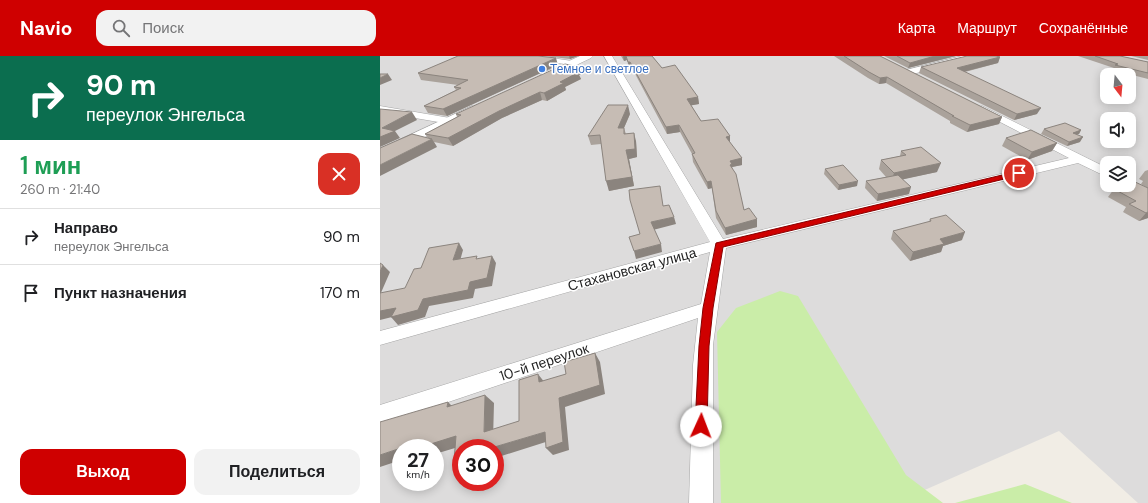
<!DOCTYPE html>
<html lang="ru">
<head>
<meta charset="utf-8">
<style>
	body { margin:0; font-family:"DM Sans",sans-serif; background:#f2f2f2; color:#202124; height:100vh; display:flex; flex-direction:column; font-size:15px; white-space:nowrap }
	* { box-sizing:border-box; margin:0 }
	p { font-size:13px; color:#757577 }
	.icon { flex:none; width:22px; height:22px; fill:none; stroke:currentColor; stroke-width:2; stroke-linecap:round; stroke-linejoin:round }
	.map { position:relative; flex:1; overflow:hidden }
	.side { display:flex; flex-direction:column; background:#fff; width:380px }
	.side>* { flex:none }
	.hud { background:#0b6e4f; color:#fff; overflow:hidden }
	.needle { width:26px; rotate:164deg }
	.fabs { position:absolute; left:720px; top:12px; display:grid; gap:8px }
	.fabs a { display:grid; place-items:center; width:36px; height:36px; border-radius:8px; background:#fff; box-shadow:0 2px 10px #0003; font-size:20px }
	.speed { position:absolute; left:12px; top:383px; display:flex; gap:8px; font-size:20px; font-weight:700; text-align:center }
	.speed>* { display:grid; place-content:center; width:52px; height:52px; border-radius:50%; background:#fff; box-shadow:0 2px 10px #0003; line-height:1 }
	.speed small { font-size:10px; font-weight:400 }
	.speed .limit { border:6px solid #d22; background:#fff; color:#111 }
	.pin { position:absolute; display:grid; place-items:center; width:34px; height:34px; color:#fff; margin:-17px; border:2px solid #fff; border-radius:50%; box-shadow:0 1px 4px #0007 }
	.me { position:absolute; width:44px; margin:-22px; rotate:2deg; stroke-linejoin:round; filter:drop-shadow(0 0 3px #0008) }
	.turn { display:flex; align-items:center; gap:14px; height:84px; padding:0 20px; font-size:18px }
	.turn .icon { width:52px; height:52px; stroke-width:2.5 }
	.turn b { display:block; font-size:28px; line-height:34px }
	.round { display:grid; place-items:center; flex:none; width:42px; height:42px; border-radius:12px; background:#f2f2f2 }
	.head { display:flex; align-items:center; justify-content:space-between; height:68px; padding:0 20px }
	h1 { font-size:24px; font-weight:600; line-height:30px; color:#1e9e55 }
	.cta { display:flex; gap:8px; margin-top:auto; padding:8px 20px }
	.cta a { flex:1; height:46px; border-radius:12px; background:#cf0000; color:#fff; font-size:16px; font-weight:600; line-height:46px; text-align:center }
	.cta a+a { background:#f2f2f2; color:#202124 }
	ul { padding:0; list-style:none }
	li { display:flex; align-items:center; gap:12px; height:56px; padding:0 20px; border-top:1px solid #e0e0e0 }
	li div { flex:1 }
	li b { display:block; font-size:15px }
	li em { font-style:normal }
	header { display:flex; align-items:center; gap:24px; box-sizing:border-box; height:56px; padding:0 20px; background:#cf0000; color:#fff }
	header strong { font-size:19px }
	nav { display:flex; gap:22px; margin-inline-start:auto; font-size:14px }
	.search { width:280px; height:36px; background:#f2f2f2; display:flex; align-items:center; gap:10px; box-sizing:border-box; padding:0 14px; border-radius:12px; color:#757577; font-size:15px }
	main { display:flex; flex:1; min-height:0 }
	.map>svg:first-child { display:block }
	.residential { fill:#dddcdc; fill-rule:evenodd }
	.grass { fill:#caeda8 }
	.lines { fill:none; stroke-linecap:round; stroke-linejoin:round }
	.minor-casing { stroke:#a6a6a6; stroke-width:1 }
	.tertiary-casing { stroke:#a6a6a6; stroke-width:1 }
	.minor { fill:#fff; fill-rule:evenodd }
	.tertiary { fill:#fff; fill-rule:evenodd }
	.wall { fill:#aaa29b }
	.shaded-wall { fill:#8b847e }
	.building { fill:#c6bcb4; stroke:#8b847e }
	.route { fill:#cf0000; stroke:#870000 }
	.shop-dot { fill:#3f7fe0; stroke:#fff; stroke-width:1.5 }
	.labels { text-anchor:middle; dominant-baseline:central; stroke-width:3; stroke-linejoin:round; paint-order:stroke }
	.far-shop-label { font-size:12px; fill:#366cbe; stroke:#fff; text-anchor:start }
	.street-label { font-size:14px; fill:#1f1f1f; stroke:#fff }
</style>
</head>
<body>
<header>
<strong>Navio</strong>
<div class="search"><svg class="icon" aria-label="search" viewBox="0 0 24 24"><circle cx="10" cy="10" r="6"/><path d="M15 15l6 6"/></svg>Поиск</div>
<nav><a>Карта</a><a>Маршрут</a><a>Сохранённые</a></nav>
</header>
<main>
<section class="side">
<div class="hud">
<div class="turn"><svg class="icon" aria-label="right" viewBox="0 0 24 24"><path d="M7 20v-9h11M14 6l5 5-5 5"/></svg><div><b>90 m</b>переулок Энгельса</div></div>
</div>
<div class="head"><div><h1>1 мин</h1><p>260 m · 21:40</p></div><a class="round" style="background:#d93025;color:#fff"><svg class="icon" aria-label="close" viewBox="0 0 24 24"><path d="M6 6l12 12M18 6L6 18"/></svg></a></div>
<ul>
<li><svg class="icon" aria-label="right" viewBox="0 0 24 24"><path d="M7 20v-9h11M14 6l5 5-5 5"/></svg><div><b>Направо</b><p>переулок Энгельса</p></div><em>90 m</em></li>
<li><svg class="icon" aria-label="arrive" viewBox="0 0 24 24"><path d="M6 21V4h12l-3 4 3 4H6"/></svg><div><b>Пункт назначения</b></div><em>170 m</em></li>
</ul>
<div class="cta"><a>Выход</a><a>Поделиться</a></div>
</section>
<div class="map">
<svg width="768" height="447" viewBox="0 0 768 447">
	<rect width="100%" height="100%" fill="#f1ede5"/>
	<!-- residential -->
	<path class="residential" d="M0 0H768V447H758L679 375 515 447H0ZM727 19H749V41H727ZM727 63H749V85H727ZM727 107H749V129H727ZM21 392H55V426H21ZM81 392H115V426H81Z"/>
	<!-- grass -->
	<path class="grass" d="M400 235 418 240 526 419 563 447H341L337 276 356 252Z
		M645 428 692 447H575Z"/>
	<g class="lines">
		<defs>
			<path id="minor" d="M136 0H158L192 5 196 7 192 9 140 2Z
				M224 0H232L343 183 689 102 599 55 597 53 599 51 602 50 727 112V121L698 107 346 192 333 289V447H309L313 309 318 262 0 369V349L321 248 330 196 0 289V275L330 186Z
				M582 0H595L594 2 529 19 525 16 526 14Z
				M0 50 70 62 75 65 70 68 0 56Z"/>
			<path id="tertiary" d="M200 0H213L211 2 169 22 165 23 160 20 161 18Z
				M92 50 96 51 98 54 96 57 0 102V93Z"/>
		</defs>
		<!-- minor casing -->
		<use href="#minor" class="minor-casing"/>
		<!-- tertiary casing -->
		<use href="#tertiary" class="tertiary-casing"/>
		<!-- minor -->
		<use href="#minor" class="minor"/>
		<!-- tertiary -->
		<use href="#tertiary" class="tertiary"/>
	</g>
	<!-- wall -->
	<path class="wall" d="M164 0H198L190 3Z
		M241 0H272L282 12 318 41 319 48 311 49 321 65 350 80V86L362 109 352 111 364 154 377 171 346 179 336 162 332 132 328 133 313 106 312 98 300 76 287 78 252 12H249L247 4 244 5Z
		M454 0H500L622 61 619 68 587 76 570 67V65L506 27 499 28 488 22Z
		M504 0H576L528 12Z
		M698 0H740L768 6V23L733 14 734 12Z
		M751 0H768V4Z
		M620 1 618 7 585 16 657 58 634 64 539 17 541 11Z
		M178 9 67 60 48 57 44 50 76 34 74 31 78 29 41 24 38 17Z
		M201 18 199 19 201 23 185 31 186 34 167 45 162 44 122 62 73 90 54 86 57 91 48 82 45 78 77 61 76 58Z
		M250 58 244 72 246 78 256 85 257 101 249 103 254 130 229 135 221 88 211 89 208 80Z
		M664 73 701 74 699 78H697L700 86 687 90 661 78Z
		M626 82 677 87 672 95 647 104 622 90Z
		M521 95 557 116 523 123 529 138 497 145 485 132 486 125 506 121 499 113 501 104 520 100Z
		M445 113 477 130 458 134 444 118Z
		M768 114V162L759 165 743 156 746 151 728 141 734 133 767 132 761 128 763 125 759 123 765 115Z
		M550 163 582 184 563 190 561 196 530 205 511 183 513 175 549 166Z"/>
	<!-- shaded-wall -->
	<path class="shaded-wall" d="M189 0H198L190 3Z
		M243 0H246L247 4 244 5Z
		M555 0H576L528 12 530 7Z
		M620 1 618 7 575 18 577 12Z
		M176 2 178 9 67 60 63 53Z
		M248 6H250L252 12H249Z
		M199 11 201 18 199 19 201 23 185 31 186 34 167 45 164 37 180 26 192 15Z
		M8 18 12 24 0 29V22Z
		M507 21 506 27 499 28 500 22Z
		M160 36 162 44 122 62 73 90 68 82 119 55Z
		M318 41 319 48 308 50 307 43Z
		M248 49 250 58 240 81 238 72Z
		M661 52 657 58 634 64 637 58Z
		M32 56 37 64 15 75 20 82 0 91V81L2 72Z
		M622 61 619 68 587 76 590 69Z
		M299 69 300 76 287 78 286 71Z
		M701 74 699 78 690 81 693 77Z
		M254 77 256 85 257 101 249 103 254 130 229 135 226 125 246 94Z
		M350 80V87L346 81Z
		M703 81 700 86 687 90 689 86Z
		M52 83 57 91 0 120V109Z
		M677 87 672 95 647 104 652 96Z
		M362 102V109L352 111 353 116H350V105Z
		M561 107 557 116 511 126 514 117Z
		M331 125 332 132 328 133 327 126Z
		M478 125 477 130 458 134 459 129Z
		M531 131 529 138 497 145 498 138Z
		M768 156V162L759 165 766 157Z
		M294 161 296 168 273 174 271 166Z
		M377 163V171L346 179 345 172Z
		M585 176 582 184 563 190 561 196 530 205 533 196 560 183Z
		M79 187 83 194 78 212 73 204Z
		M281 188 282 196 256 203 254 195Z
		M112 200 116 207 112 230 95 233 93 242 49 250 45 261 18 269 11 261H12L0 264V255L90 226Z
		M3 209 10 216 0 239V216Z
		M215 297 220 306 225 338 185 351 189 394 173 399 166 392 179 342Z
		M158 318 165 327 159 326Z
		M105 339 114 347 113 384 104 376Z
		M68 346 77 355 67 351Z
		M165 376 172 384 115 402V392H111Z
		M76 380 85 389 55 398V392H21L39 386Z
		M21 392V404L0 411V399Z
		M81 403V411L74 405Z"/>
	<!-- building -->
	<path class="building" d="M78 0H158L176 2 63 53 44 50 81 32 74 31 88 24 38 17Z
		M246 0H272L282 12 295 9 318 41 307 43 321 65 338 63 350 80 346 81 362 102 350 105 352 108 350 109 356 118 364 154 369 152 377 163 345 172 336 155 331 125 327 126 312 98 315 97 299 69 286 71 250 6H248Z
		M464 0H500L622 61 590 69 572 60H574L507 21 500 22 489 16Z
		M517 0H555L530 7Z
		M587 0H616L620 1 577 12 661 52 637 58 541 11Z
		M715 0H740L768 6V17L735 9 738 8Z
		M185 8 199 11 192 15 199 16 180 26 184 27 164 37 160 36 119 55 68 82 45 78 81 59 76 58Z
		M0 18H8L0 22Z
		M228 49H248L238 72H244V78L254 77 255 93 246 94 252 121 226 125 220 79 208 80Z
		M0 53 32 56 2 72 15 75 0 81Z
		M685 67 701 74 693 77 703 81 689 86 664 73Z
		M651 74 677 87 652 96 626 82Z
		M32 78 52 83 0 109V92Z
		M541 91 561 107 514 117 501 104 526 99 521 95Z
		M463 109 478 125 459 129 445 113Z
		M518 119 531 131 498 138 486 125Z
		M753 125 768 132V156L766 157 749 148 756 145 734 133 744 129H749V127Z
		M280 130 283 150 289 149 294 161 271 166 281 188 254 195 249 181 260 178 250 144 249 134Z
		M566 159 585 176 560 183 564 188 533 196 513 175 551 165 550 163Z
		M79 187 73 204 97 200 96 203 112 200 107 222 90 226 88 234 43 243 38 254 11 261 16 252 0 255V237L25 232 34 213 41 212 49 192Z
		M0 207 3 209 0 216Z
		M215 297 220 329 179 342 183 386 166 392 165 376 111 392H81V403L74 405 76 380 38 392 39 386 0 399V366L68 346 67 351 105 339 104 376 139 365V324L158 318 159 326 186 318 184 306Z"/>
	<!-- route -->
	<path class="route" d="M639 115 642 117 641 119 343 191 333 252 329 290 327 370 325 375 321 376 317 375 315 370 319 290 323 252 336 187Z"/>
	<!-- markers -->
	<circle class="shop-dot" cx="162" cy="13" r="4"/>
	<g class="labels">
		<!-- far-shop labels -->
		<g class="far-shop-label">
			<text x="170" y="13">Темное и светлое</text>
		</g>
		<!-- street labels -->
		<g class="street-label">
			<text transform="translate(252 213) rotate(-15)">Стахановская улица</text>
			<text transform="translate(164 306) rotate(-18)">10-й переулок</text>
		</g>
	</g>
</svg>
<div class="fabs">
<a><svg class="needle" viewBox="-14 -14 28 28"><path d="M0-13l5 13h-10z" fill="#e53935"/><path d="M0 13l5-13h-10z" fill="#757577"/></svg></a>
<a><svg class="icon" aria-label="sound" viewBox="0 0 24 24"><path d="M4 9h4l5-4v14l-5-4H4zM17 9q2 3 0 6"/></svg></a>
<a><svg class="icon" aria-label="layers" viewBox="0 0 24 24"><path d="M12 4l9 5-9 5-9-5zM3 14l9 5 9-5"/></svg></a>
</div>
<div class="speed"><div>27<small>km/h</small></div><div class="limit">30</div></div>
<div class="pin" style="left:639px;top:117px;background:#d93025"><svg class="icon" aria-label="arrive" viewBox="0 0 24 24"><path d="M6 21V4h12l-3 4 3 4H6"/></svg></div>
<svg class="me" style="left:321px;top:370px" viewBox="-20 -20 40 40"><circle r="19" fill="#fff"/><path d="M0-13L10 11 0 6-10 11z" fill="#cf0000"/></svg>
</div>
</main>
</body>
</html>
